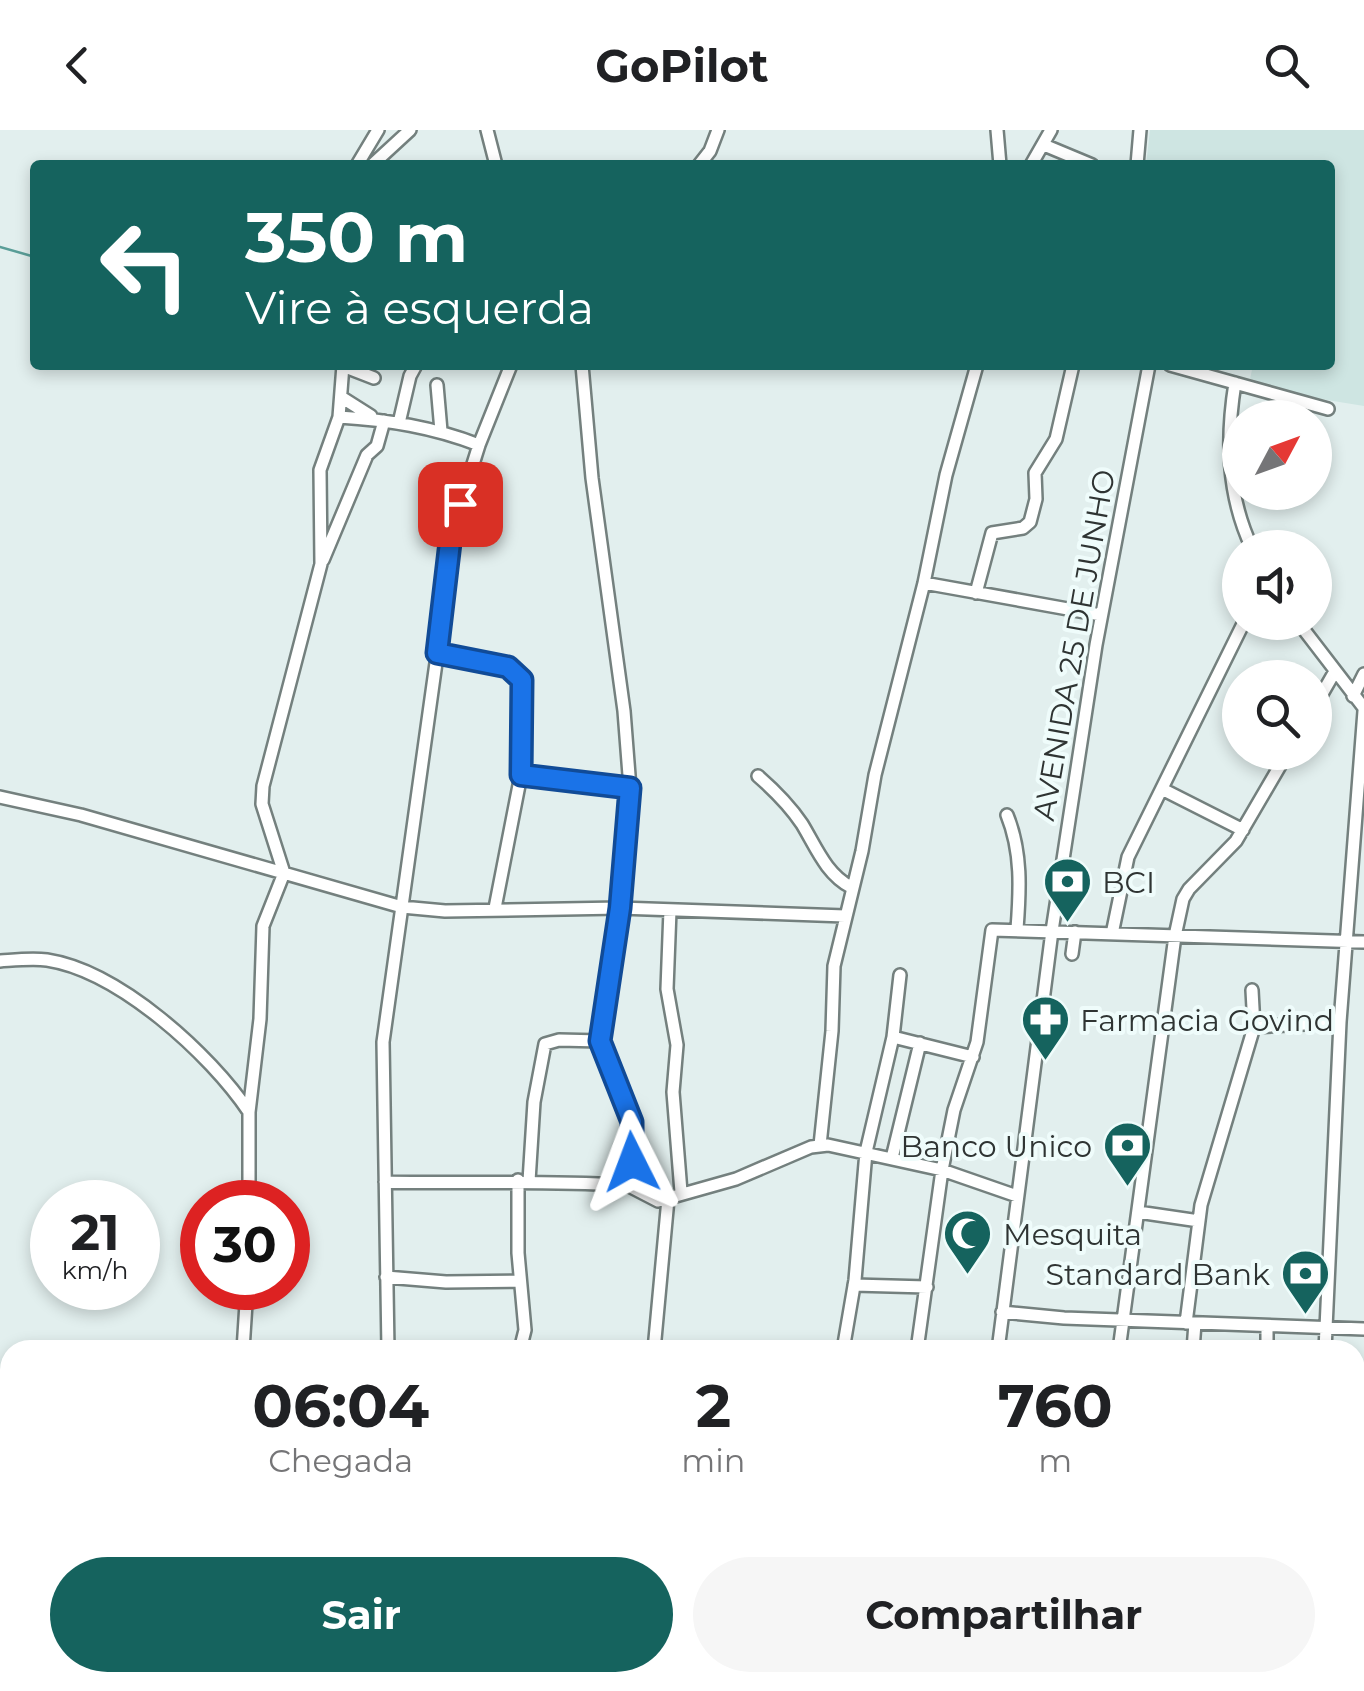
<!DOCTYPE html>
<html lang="pt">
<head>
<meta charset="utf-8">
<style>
	body { margin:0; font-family:Montserrat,sans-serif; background:#f6f6f6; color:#202124; height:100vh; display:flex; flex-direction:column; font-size:38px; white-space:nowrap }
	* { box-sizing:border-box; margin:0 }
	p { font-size:32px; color:#757577 }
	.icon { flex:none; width:55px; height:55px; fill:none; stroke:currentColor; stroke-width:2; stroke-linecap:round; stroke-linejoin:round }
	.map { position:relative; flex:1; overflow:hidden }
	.sheet { position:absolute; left:0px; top:1210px; width:1365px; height:352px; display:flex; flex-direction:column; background:#fff; border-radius:30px 30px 0 0; box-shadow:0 5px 15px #0003 }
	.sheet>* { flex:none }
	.banner { position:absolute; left:30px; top:30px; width:1305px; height:210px; border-radius:10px; box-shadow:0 5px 15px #0003; background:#15635e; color:#fff; overflow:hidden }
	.needle { width:65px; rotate:49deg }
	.buttons { position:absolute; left:1222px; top:270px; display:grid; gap:20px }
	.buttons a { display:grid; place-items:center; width:110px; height:110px; border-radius:50%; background:#fff; box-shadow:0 5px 15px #0003; font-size:50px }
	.speed { position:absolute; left:30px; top:1050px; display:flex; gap:20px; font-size:50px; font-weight:700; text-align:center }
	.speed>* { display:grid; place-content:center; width:130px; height:130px; border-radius:50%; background:#fff; box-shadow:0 5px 15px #0003; line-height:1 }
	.speed small { font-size:25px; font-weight:400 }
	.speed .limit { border:15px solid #d22; background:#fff; color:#111 }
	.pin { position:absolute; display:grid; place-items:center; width:85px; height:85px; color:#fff; margin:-42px; border-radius:20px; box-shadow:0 5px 15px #0006 }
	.me { position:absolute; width:110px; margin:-55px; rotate:357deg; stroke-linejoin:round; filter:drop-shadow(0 0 8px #0008) }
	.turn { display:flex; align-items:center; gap:35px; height:210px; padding:0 50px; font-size:45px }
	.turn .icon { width:130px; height:130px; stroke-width:2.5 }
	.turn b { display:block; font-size:70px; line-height:85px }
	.eta { display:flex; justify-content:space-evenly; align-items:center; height:170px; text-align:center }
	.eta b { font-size:60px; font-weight:700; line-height:70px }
	.button { display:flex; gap:20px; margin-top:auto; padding:20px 50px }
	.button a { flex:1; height:115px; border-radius:60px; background:#15635e; color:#fff; font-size:40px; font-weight:700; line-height:115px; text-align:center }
	.button a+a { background:#f6f6f6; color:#202124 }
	header { display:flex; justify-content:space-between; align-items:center; height:130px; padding:0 50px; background:#fff; font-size:45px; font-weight:700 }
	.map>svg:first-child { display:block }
	.built { fill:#cee5e2 }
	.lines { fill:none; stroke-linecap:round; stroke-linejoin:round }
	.stream { stroke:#5a9e98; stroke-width:2.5 }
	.minor-casing { stroke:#74807e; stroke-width:16 }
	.minor { stroke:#fff; stroke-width:11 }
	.route-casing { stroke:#114b97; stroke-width:25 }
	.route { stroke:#1a73e8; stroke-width:18 }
	.labels { text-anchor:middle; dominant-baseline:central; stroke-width:8; stroke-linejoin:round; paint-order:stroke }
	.street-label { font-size:30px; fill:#2f3433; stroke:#effcfb }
	.poi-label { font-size:30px; fill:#2f3433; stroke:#effcfb; text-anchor:start }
</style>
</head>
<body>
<header><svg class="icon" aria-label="back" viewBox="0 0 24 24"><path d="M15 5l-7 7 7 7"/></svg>GoPilot<svg class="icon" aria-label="search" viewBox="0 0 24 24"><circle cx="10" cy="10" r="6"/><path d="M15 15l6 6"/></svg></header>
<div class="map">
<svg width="1364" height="1561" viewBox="0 0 1364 1561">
	<rect width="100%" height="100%" fill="#e2efee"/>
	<!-- built -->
	<path class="built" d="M1150 0H1364V276L1296 265 1250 249 1253 235H1330V35H1146Z"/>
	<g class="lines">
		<!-- stream -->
		<path class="stream" d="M0 117 35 127"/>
		<defs>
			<path id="minor" d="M487 0 496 35
				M997 0 1000 35
				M1044 15 1092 35
				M357 35 378 0
				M372 35 410 0
				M699 35 710 21 718 0
				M1031 35 1051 0
				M1137 35 1140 0
				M582 235 592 348 624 581 630 658 620 778 601 892V911L606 928 633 992 629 1056
				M1170 235 1328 279
				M343 236 374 248
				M1235 253C1226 309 1227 365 1252 418
				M437 255 441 301
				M341 267 371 286
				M339 287C388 290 433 297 479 315
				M399 293 410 246 416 235
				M323 430 367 325 377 316 384 291
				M924 453 1101 485
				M976 463 992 403 1023 398 1030 392 1036 369 1035 343 1056 309 1073 235
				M1298 492 1364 578
				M437 523 508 537 522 550 521 645 495 778
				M1353 566 1364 544
				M1315 576 1334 543
				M521 645 630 658
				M758 646C774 660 790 676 802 694 816 717 826 744 851 757
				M1162 659 1243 700
				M0 667 81 685 402 777 445 781 620 778 845 786
				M1007 685C1022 722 1020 760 1017 799
				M670 780 667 859 677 915 673 962 681 1062
				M1112 804 1128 727 1244 492
				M1072 824 1075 802
				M0 831C15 830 32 828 47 830 119 841 210 924 249 982
				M1254 897 1340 892
				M893 907 973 927
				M820 1015 832 901 834 836 862 721 875 645 924 453 946 345 977 235
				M892 1028 920 913
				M518 1050V1123L525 1200 520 1220
				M529 1051 534 972 545 914 559 910 601 911
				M385 1052C463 1054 541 1050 620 1055L629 1056 658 1071 736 1049 811 1017 828 1015 942 1040 1017 1066
				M249 1072V982L260 889 263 796 284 743 262 674 263 656 321 434 320 340 339 287 343 235
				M1138 1082 1199 1091
				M386 1147 446 1152 520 1151
				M854 1155 927 1157
				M1002 1182 1064 1188 1364 1199
				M1186 1193 1201 1075 1254 897 1252 860
				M243 1220 247 1158
				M388 1220 383 912 442 490 451 404 479 315 511 235
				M654 1220 668 1069
				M843 1220 855 1150 866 1022 893 907 900 845
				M917 1220 942 1040 954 980 977 912 992 800 1364 812
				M998 1220 1052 801 1096 515 1149 235
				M1119 1220 1175 806 1183 769 1189 759 1236 711 1288 622
				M1193 1220 1195 1193
				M1267 1220V1196
				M1325 1220 1340 892 1364 581
				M396 1552 541 1561
				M630 1552 631 1561
				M1088 1552 1095 1561
				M871 1554 952 1561
				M243 1561 244 1552
				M367 1561 369 1552
				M591 1561 593 1552
				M790 1561V1552
				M1070 1561 1071 1552
				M1191 1561 1192 1552
				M1255 1561 1260 1552
				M1311 1561V1552"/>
		</defs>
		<!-- minor casing -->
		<use href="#minor" class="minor-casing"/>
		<!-- minor -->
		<use href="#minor" class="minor"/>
	</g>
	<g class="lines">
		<defs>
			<path id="route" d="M460 374 451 404 437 523 508 537 522 550 521 645 630 658 620 778 600 911 632 992V1032"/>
		</defs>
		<!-- route casing -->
		<use href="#route" class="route-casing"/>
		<!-- route -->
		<use href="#route" class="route"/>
	</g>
	<!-- icons -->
	<defs>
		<symbol id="bank-pin" viewBox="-11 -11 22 30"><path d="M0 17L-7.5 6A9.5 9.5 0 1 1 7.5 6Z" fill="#15635e" stroke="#effcfb"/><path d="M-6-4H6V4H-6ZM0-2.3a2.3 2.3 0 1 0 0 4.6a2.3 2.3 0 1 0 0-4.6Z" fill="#fff"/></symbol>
		<symbol id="pharmacy-pin" viewBox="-11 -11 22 30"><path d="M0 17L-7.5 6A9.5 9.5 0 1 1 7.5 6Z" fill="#15635e" stroke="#effcfb"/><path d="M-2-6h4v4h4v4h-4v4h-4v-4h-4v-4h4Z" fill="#fff"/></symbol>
		<symbol id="mosque-pin" viewBox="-11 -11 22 30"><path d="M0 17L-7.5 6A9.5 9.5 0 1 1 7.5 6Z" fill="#15635e" stroke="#effcfb"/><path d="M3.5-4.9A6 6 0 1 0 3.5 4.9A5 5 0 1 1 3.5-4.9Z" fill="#fff"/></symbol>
	</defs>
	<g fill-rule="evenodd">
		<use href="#bank-pin" x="1040" y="724" width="55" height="75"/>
		<use href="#pharmacy-pin" x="1018" y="862" width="55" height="75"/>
		<use href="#bank-pin" x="1100" y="988" width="55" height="75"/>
		<use href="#mosque-pin" x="940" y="1076" width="55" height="75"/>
		<use href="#bank-pin" x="1278" y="1116" width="55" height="75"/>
	</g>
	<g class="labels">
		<!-- street labels -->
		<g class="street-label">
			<text transform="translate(1074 515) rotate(-80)">AVENIDA 25 DE JUNHO</text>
		</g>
		<!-- poi labels -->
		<g class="poi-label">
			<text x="1102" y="752">BCI</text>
			<text x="1080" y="890">Farmacia Govind</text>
			<text x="1092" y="1016" text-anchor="end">Banco Unico</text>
			<text x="1003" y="1104">Mesquita</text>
			<text x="1270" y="1144" text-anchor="end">Standard Bank</text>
		</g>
	</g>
</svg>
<div class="buttons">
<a><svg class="needle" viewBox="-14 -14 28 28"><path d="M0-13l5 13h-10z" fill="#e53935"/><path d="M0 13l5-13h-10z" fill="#757577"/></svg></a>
<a><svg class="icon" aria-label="sound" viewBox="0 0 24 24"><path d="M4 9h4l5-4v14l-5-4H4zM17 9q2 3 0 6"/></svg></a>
<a><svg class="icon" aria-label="search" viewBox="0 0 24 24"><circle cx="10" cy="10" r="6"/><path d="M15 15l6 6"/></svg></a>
</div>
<div class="speed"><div>21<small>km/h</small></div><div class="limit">30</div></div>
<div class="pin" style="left:460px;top:374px;background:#d93025"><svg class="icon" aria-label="arrive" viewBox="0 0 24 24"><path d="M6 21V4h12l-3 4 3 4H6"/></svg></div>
<svg class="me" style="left:632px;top:1032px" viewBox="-20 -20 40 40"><path d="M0-17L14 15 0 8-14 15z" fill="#1a73e8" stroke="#fff" stroke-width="4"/></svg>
<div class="banner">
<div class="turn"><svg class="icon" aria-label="left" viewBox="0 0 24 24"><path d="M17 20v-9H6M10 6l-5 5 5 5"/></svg><div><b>350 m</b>Vire à esquerda</div></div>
</div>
<section class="sheet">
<div class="eta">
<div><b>06:04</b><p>Chegada</p></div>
<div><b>2</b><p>min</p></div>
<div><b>760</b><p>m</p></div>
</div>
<div class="button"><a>Sair</a><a>Compartilhar</a></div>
</section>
</div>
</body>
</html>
